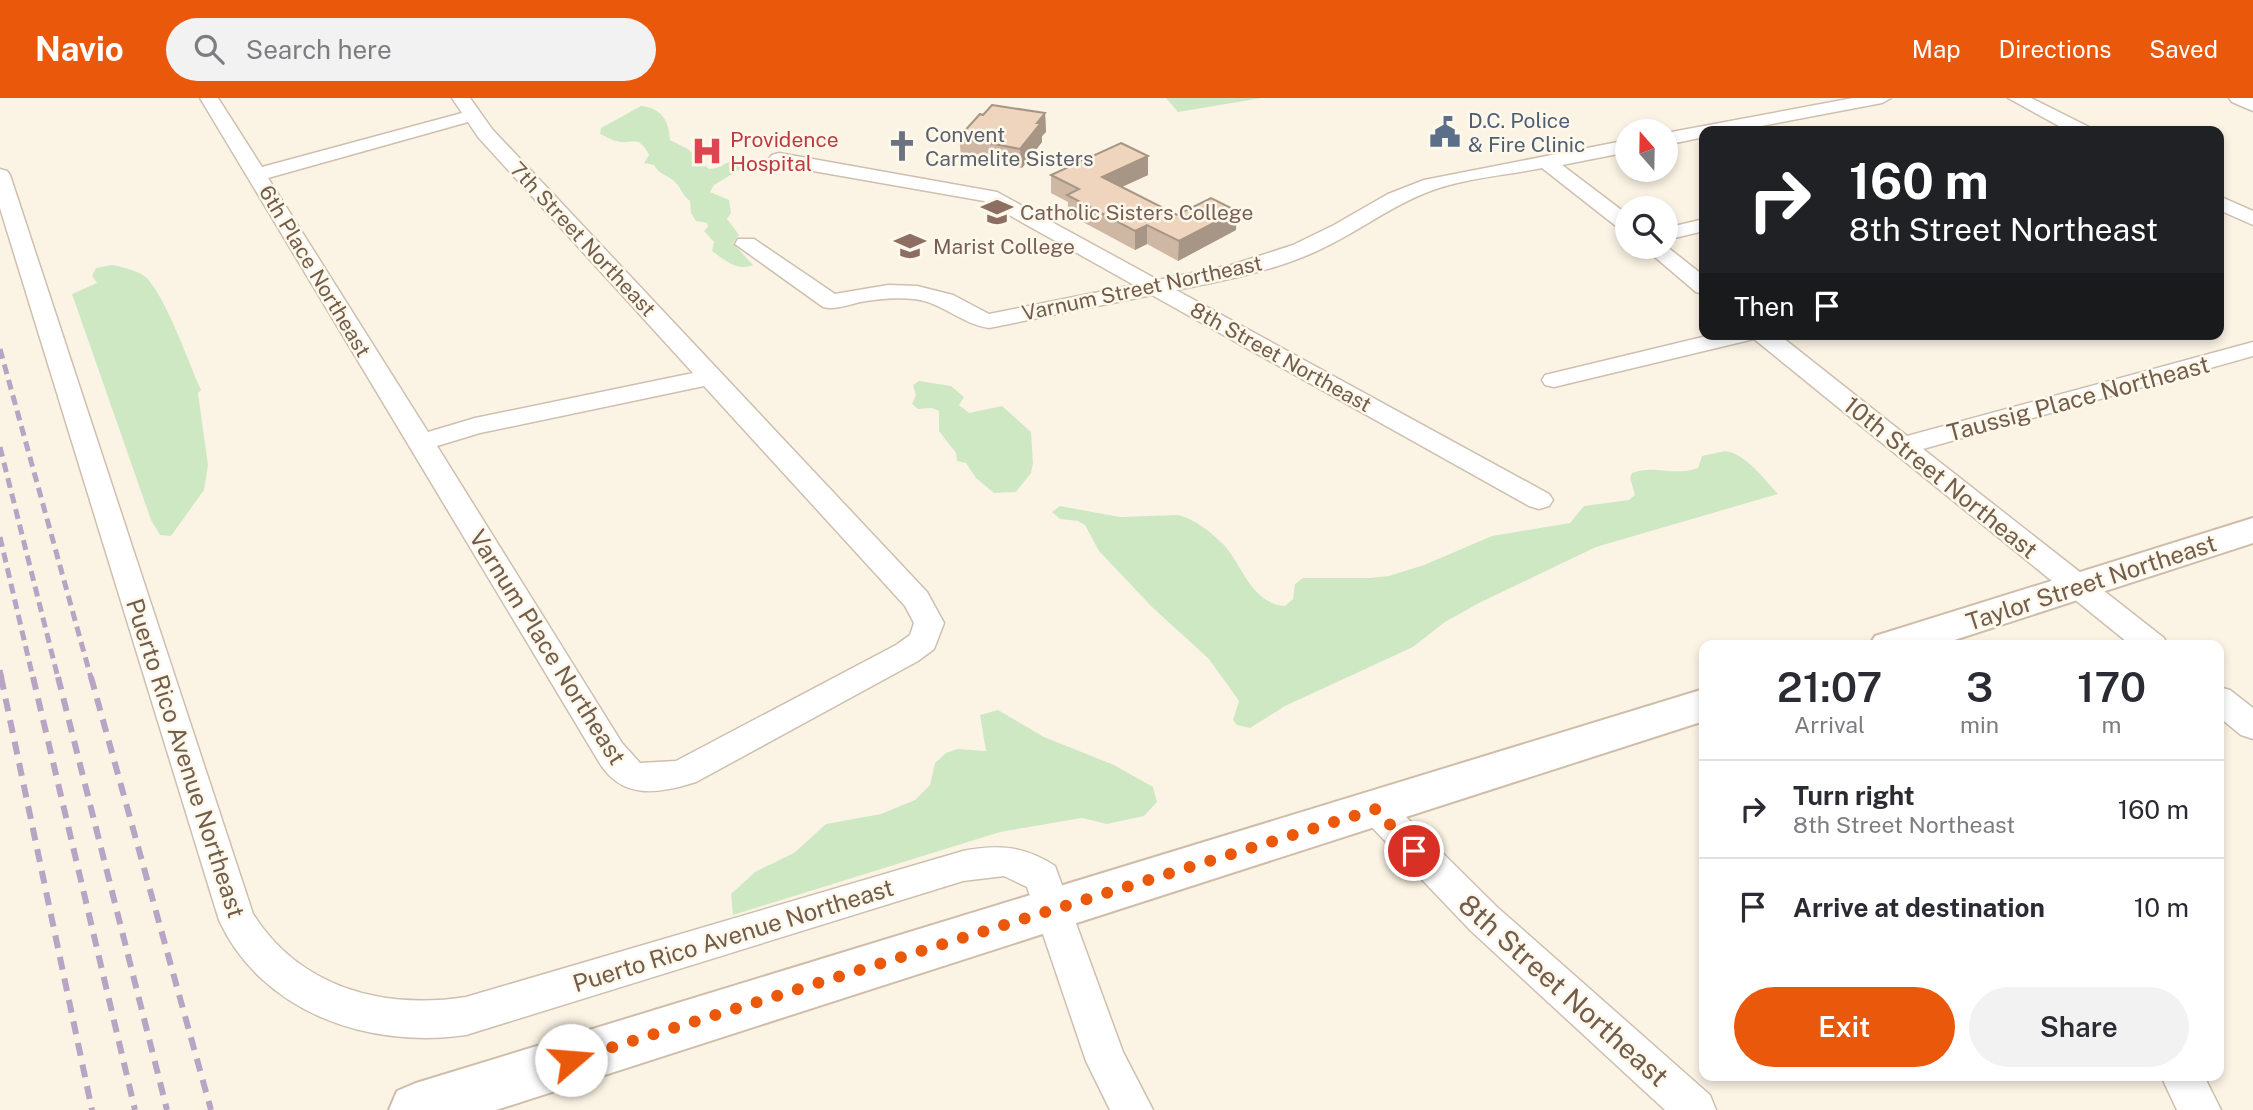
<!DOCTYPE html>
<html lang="en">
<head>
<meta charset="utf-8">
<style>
	body { margin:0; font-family:"Public Sans",sans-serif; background:#f2f2f3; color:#2b2b33; height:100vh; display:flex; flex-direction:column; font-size:26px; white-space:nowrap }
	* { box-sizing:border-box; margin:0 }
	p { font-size:23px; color:#7c7c81 }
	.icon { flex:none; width:38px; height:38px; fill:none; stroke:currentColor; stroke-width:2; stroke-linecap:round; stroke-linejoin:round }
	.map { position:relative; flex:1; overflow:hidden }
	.details { position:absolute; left:1699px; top:542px; width:525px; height:441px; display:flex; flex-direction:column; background:#fff; border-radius:14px; box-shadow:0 4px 10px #0003 }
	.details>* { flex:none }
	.hud { position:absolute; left:1699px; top:28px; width:525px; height:214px; border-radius:14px; box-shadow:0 4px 10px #0003; background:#202124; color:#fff; overflow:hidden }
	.needle { width:46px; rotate:340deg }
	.controls { position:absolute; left:1615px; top:21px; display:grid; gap:14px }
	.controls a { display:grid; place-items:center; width:63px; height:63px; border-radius:50%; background:#fff; box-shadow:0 4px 10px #0003; font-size:35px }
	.pin { position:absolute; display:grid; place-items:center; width:60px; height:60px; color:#fff; margin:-30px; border:4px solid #fff; border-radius:50%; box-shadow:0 2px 7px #0007 }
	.me { position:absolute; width:77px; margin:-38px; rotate:72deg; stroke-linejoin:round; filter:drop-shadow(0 0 5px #0008) }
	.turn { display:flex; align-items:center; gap:24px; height:147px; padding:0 35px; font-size:32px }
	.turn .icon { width:91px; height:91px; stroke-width:2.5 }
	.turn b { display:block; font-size:49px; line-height:60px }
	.then { display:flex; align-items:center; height:66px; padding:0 35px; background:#0003; gap:14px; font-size:26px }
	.eta { display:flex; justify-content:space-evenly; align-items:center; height:119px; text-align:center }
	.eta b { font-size:42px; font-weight:600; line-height:49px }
	.button { display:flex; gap:14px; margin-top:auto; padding:14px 35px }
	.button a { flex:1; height:80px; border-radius:42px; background:#ea580c; color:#fff; font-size:28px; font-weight:600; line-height:80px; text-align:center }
	.button a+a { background:#f2f2f3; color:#2b2b33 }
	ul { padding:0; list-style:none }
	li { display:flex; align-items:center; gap:21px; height:98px; padding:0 35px; border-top:2px solid #e1e1e2 }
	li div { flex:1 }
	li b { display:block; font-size:26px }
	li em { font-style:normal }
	header { display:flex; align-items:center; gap:42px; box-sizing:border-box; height:98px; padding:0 35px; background:#ea580c; color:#fff }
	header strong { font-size:33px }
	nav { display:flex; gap:38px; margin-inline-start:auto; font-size:24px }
	.search { width:490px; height:63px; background:#f2f2f3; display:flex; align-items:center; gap:18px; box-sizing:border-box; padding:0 24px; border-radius:38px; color:#7c7c81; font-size:26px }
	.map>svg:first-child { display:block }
	.green { fill:#cfe8c4 }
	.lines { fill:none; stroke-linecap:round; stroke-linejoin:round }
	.minor-casing { stroke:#cebfaf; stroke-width:3 }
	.secondary-casing { stroke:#cfbda9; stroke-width:4 }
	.minor { fill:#fff; fill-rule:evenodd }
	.secondary { fill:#fff; fill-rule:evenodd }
	.rail-far1 { stroke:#b8a4c4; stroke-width:5; stroke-dasharray:10 6; stroke-linecap:butt }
	.rail { stroke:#b8a4c4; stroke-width:6; stroke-dasharray:13 9; stroke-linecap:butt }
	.wall { fill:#ceb7a3 }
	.shaded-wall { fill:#a79585 }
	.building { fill:#efd5be; stroke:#a79585; stroke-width:2 }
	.route { stroke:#ea580c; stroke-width:12; stroke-dasharray:0 21.6 }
	.labels { text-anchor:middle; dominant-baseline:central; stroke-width:5; stroke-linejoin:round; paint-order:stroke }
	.far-service-label { font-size:21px; fill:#4e5e75; stroke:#fef8eb; text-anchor:start }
	.far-worship-label { font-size:21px; fill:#5b616d; stroke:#fef8eb; text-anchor:start }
	.far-health-label { font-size:21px; fill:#be3a42; stroke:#fef8eb; text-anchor:start }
	.far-education-label { font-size:21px; fill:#785e54; stroke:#fef8eb; text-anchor:start }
	.far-street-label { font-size:21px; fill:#725c4b; stroke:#fef8eb }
	.street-label { font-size:24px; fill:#725c4b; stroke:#fef8eb }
	.near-street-label { font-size:28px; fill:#725c4b; stroke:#fef8eb }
</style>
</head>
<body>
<header>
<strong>Navio</strong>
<div class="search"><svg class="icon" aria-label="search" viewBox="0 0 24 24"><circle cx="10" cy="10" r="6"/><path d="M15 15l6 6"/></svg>Search here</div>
<nav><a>Map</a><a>Directions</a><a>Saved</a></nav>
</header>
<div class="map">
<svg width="2253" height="1012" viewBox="0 0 2253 1012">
	<rect width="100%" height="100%" fill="#fbf4e5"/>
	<!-- green -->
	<path class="green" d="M1166 0H1262L1178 14Z
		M641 8C662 10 669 23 670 42L688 51 709 71C723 71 731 57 746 63L744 69 714 87 710 94 729 102 731 115 727 121 739 137 733 145 753 167C737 174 725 162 712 153L714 144 704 133 708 129 707 125 696 123 691 115 690 103C683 98 682 92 676 85 669 77 659 77 654 67L644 65 649 57C638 35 632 48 616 43 611 42 605 38 600 36L601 30Z
		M112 167C123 169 140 173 148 181 168 205 188 263 201 292L198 295 208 367 204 392 171 438 160 437 151 422 72 196 97 185 92 178 96 170Z
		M919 283 951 288 964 299 959 307 969 315 1002 308 1031 334 1033 365 1031 375 1016 394 994 395 976 380 966 365 957 363 956 355 939 333V313L932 310 918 311 912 306 916 297 913 287Z
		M1725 353C1745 355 1765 382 1778 396L1596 449 1479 505 1445 524 1413 549 1285 608 1250 630 1237 627 1233 622 1239 603 1209 561 1153 510 1099 453 1085 427 1078 423 1060 421 1052 414 1060 408 1120 419 1178 417C1195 421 1211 434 1224 447 1243 468 1251 505 1285 508L1293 501 1295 486 1303 480H1370L1389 478 1424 467 1492 438 1570 425 1584 408 1629 402 1635 397 1630 380 1632 375C1653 366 1676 379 1698 370L1702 358Z
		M998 612 1044 639 1114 667 1153 689 1157 704 1144 718 1107 726 1082 720 1000 734 733 817 731 796 755 774 794 755 826 726 881 716 915 702 930 687 935 665 946 655 958 651 986 653 980 617Z"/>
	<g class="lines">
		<defs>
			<path id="minor" d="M200 0H218L262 69 462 15 452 0H470L492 31 927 494 944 525 934 551 918 563 696 684C658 696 622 702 599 664ZM468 24 478 39 693 275 475 320 428 334 268 80ZM704 288 905 508 914 525 910 537 896 547 676 663 640 665 622 645 437 348 480 335Z
				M1853 0H1891L1882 5 1735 33H1704V39L1666 47V35Z
				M2008 0H2031L2089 29 2091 33H2068Z
				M2229 0H2253V13L2232 4Z
				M1628 42V54L1562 67 1628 117V134L1621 132 1542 70C1507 77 1466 80 1433 92 1389 108 1353 138 1310 156 1268 174 1221 183 1176 192L1549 396 1553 402 1549 408 1539 411 1529 408 1152 197 989 230C961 226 942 204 914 201 896 199 878 201 860 204 848 207 835 212 823 209L735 146 738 141H754L835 196 888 187 917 188 953 197 989 216 1134 187 984 103 779 67 772 65 769 61 772 57 779 55 997 94 1158 182 1231 167 1293 147 1334 127 1388 96 1424 82Z
				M0 71 7 73 10 77 253 816C300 890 383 912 466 899L963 753C998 746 1024 748 1055 768L1123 954 1153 1012H1110L1086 963 1027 789 1004 778 963 783 466 937C369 951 262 915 219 822L0 110Z
				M2219 98 2253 113V127L2219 112Z
				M1704 121V133L1666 142V130Z
				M1666 148 1704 178V196L1696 194 1643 149Z
				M1715 236H1778L1907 338 2253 244V258L1923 351 2164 540 2168 548H2132L1754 241 1554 289 1545 287 1542 282 1545 277Z
				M2219 589 2230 592 2253 610V641L2241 637 2219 619Z
				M1376 697 1388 701 1497 809 1710 997 1716 1012H1665L1471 833 1364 721 1359 711 1364 701Z
				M2161 978H2204L2221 1012H2177Z"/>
			<path id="secondary" d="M2253 420V445L1936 548H1869L1875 538Z
				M1704 591V623L496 1012H389L397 993 416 985Z"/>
		</defs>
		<!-- minor casing -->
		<use href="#minor" class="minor-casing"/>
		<!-- secondary casing -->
		<use href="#secondary" class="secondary-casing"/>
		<!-- minor -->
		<use href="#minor" class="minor"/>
		<!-- secondary -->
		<use href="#secondary" class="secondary"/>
		<!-- rail-far1 -->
		<path class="rail-far1" d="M0 251 91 580
			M0 349 58 580
			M0 439 33 580
			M0 572 2 580"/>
		<!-- rail -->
		<path class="rail" d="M1 579 92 1012
			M33 579 135 1012
			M58 579 167 1012
			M91 579 211 1012"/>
	</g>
	<!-- wall -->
	<path class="wall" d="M1045 15 1046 34 1042 38V44L1022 70 961 58 959 39Z
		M1148 58V77L1122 89 1177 117 1236 132 1178 163 1147 146 1135 152 1068 116V104L1051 95V77Z"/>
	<!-- shaded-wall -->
	<path class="shaded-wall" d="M1045 15 1046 34 1042 38V44L1022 70 1020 51 1037 25Z
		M1148 58V77L1102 98V79Z
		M1237 113 1236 132 1178 163 1179 143Z
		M1147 127V146L1135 152V133Z"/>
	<!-- building -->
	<path class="building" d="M992 7 1045 15 1037 25H1041L1020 51 959 39 980 16 983 17Z
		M1121 45 1148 58 1102 79 1177 117 1211 100 1237 113 1179 143 1147 127 1135 133 1067 97 1079 91 1051 77Z"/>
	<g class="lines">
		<!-- route -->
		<path class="route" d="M571 962 1376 711 1414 753"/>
	</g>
	<!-- icons -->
	<defs>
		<symbol id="civic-bare" viewBox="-9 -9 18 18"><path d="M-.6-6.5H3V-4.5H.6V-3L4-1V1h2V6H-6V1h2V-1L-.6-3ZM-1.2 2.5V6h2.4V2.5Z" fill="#5c6f8a" stroke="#fef8eb" stroke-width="2.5" paint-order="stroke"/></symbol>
		<symbol id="church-bare" viewBox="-9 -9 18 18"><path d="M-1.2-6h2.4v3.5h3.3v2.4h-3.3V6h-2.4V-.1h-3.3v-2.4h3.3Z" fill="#6b7280" stroke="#fef8eb" stroke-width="2.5" paint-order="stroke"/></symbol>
		<symbol id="hospital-bare" viewBox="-9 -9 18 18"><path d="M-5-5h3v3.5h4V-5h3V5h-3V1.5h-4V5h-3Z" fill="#e0444e" stroke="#fef8eb" stroke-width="2.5" paint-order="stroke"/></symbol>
		<symbol id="school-bare" viewBox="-9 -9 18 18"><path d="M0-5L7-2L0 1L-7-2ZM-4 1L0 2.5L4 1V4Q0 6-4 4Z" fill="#8d6e63" stroke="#fef8eb" stroke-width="2.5" paint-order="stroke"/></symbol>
		<symbol id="university-bare" viewBox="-9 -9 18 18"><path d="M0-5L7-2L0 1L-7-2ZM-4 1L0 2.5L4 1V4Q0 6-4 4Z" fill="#8d6e63" stroke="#fef8eb" stroke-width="2.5" paint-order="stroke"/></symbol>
	</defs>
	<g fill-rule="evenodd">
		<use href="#civic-bare" x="1423" y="12" width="44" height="44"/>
		<use href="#church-bare" x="880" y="26" width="44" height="44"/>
		<use href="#hospital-bare" x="685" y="31" width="44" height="44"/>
		<use href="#school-bare" x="975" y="92" width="44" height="44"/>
		<use href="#university-bare" x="888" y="126" width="44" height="44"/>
	</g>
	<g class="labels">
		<!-- far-service labels -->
		<g class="far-service-label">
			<text x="1468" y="22">D.C. Police<tspan x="1468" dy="24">&amp; Fire Clinic</tspan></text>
		</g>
		<!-- far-worship labels -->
		<g class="far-worship-label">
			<text x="925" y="36">Convent<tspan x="925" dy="24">Carmelite Sisters</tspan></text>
		</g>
		<!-- far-health labels -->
		<g class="far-health-label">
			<text x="730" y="41">Providence<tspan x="730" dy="24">Hospital</tspan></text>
		</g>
		<!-- far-education labels -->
		<g class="far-education-label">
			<text x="1020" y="114">Catholic Sisters College</text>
			<text x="933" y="148">Marist College</text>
		</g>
		<!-- far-street labels -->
		<g class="far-street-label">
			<text transform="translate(583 141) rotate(47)">7th Street Northeast</text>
			<text transform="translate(315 173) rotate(59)">6th Place Northeast</text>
			<text transform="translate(1142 190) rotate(-12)">Varnum Street Northeast</text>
			<text transform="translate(1281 259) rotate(29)">8th Street Northeast</text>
		</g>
		<!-- street labels -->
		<g class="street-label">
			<text transform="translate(2078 300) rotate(-15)">Taussig Place Northeast</text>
			<text transform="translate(1941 379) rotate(39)">10th Street Northeast</text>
			<text transform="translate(2091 484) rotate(-18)">Taylor Street Northeast</text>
			<text transform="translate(548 549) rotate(58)">Varnum Place Northeast</text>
			<text transform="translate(186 660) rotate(72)">Puerto Rico Avenue Northeast</text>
			<text transform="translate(733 837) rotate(-17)">Puerto Rico Avenue Northeast</text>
		</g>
		<!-- near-street labels -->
		<g class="near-street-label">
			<text transform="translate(1564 892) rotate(42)">8th Street Northeast</text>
		</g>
	</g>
</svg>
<div class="controls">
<a><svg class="needle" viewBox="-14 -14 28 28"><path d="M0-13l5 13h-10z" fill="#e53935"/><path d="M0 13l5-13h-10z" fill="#7c7c81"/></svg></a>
<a><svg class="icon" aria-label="search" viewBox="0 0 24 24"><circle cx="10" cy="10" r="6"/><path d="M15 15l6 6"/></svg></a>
</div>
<div class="pin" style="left:1414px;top:753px;background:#d93025"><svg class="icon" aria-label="arrive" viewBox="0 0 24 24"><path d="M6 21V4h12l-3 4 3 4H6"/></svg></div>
<svg class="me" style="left:571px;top:962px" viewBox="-20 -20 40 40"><circle r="19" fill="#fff"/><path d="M0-13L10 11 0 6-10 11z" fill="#ea580c"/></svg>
<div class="hud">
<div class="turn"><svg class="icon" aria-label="right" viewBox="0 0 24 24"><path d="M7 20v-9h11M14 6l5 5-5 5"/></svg><div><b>160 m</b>8th Street Northeast</div></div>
<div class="then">Then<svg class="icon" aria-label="arrive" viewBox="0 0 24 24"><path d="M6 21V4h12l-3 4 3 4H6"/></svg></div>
</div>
<section class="details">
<div class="eta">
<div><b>21:07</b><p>Arrival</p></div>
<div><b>3</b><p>min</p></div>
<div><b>170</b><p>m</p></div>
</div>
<ul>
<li><svg class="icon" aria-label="right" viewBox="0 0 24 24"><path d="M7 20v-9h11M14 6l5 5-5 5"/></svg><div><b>Turn right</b><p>8th Street Northeast</p></div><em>160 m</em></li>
<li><svg class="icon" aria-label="arrive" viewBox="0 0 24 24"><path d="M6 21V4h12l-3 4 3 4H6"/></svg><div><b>Arrive at destination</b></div><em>10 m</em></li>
</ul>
<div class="button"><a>Exit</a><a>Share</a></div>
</section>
</div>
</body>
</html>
